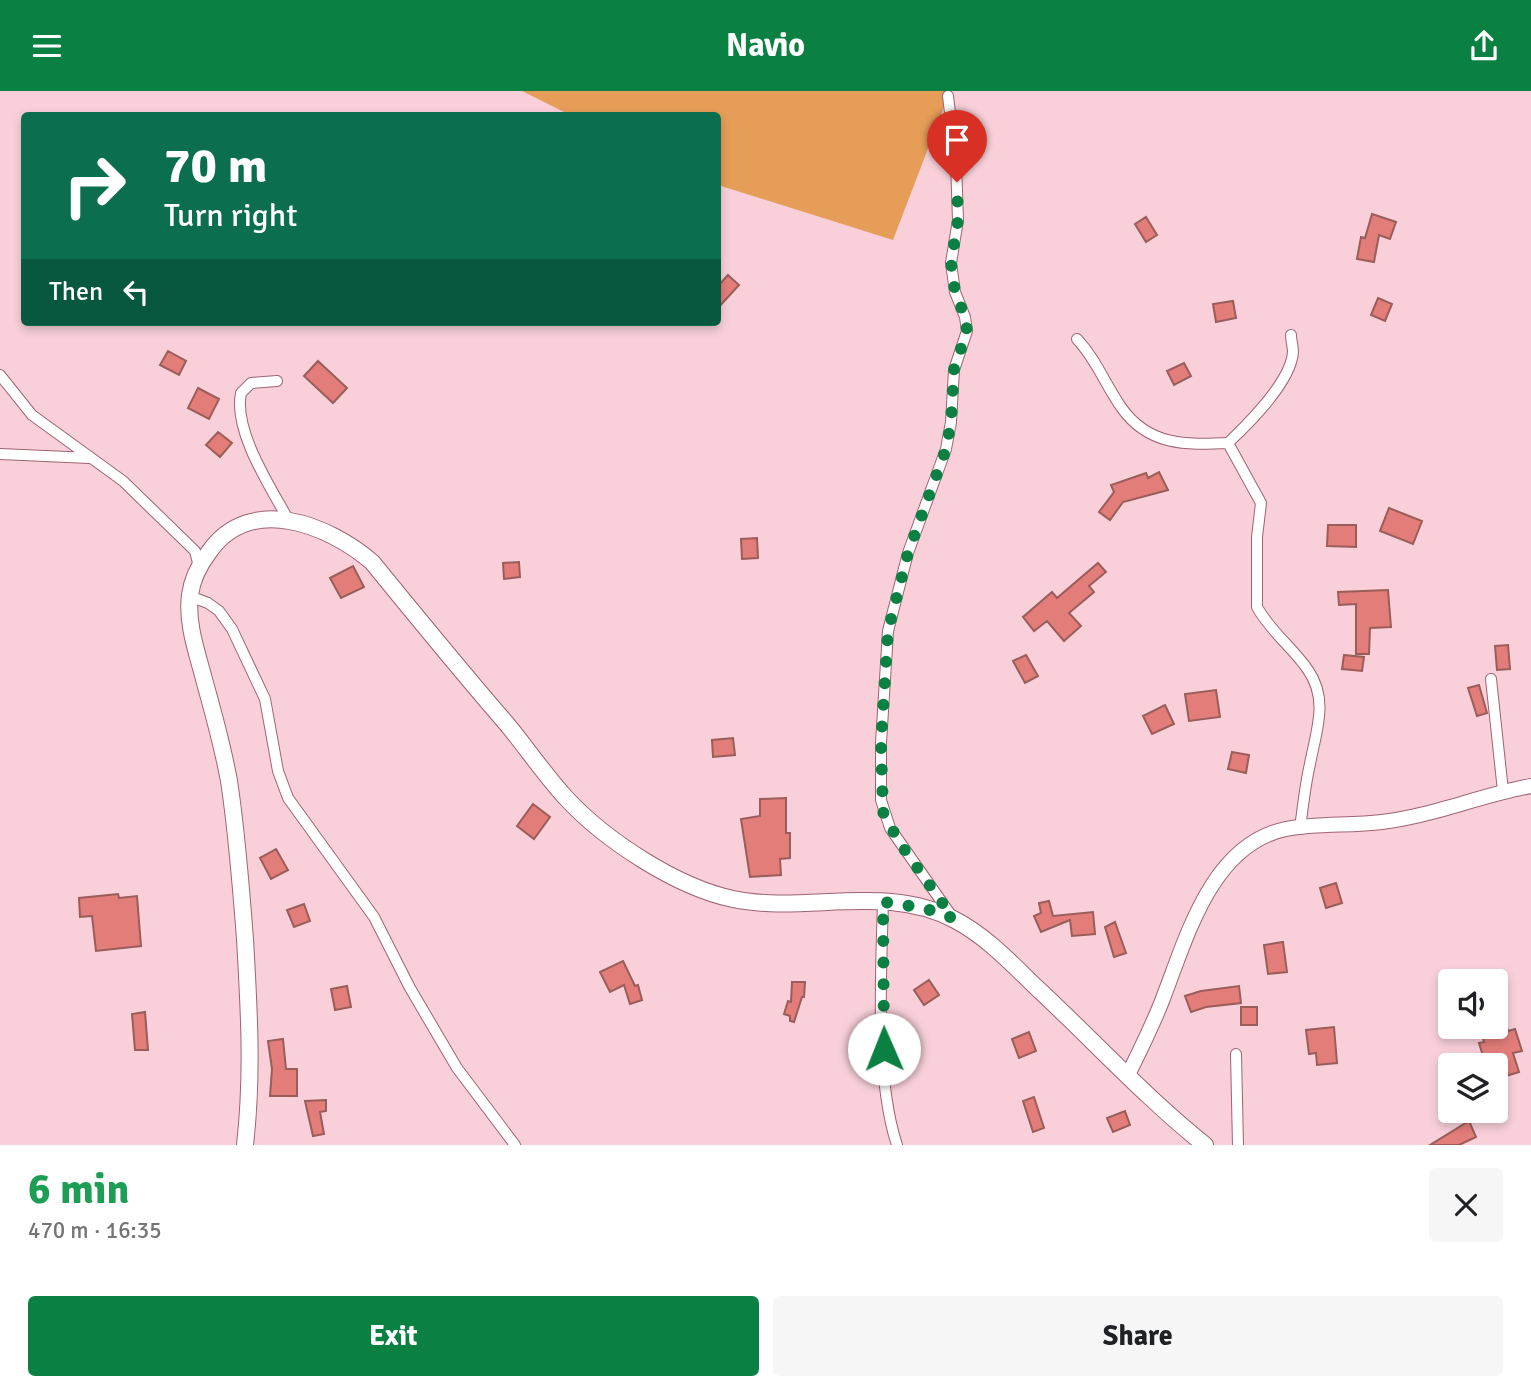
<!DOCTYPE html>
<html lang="en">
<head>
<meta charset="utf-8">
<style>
	body { margin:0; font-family:Signika,sans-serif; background:#f6f6f6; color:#202124; height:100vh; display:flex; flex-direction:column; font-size:26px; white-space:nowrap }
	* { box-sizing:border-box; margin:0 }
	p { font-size:23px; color:#757577 }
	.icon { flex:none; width:38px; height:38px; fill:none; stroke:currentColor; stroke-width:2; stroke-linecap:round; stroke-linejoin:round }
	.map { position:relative; height:1054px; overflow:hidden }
	.drawer { display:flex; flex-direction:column; background:#fff; flex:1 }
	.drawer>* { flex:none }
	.banner { position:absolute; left:21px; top:21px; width:700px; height:214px; border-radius:7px; box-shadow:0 4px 10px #0003; background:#0b6e4f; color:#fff; overflow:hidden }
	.tools { position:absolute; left:1438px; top:878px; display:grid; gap:14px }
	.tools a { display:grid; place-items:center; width:70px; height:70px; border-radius:7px; background:#fff; box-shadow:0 4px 10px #0003; font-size:35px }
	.pin { position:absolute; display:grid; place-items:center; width:60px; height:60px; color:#fff; margin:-72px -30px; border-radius:50% 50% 50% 0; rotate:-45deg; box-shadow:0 0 7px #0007 }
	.pin .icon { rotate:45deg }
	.me { position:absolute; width:77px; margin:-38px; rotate:359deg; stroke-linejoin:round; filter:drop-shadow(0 0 5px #0008) }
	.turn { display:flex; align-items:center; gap:24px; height:147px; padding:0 28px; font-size:32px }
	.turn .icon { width:91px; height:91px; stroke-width:2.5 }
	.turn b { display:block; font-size:49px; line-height:60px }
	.then { display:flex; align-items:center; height:66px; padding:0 28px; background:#0003; gap:14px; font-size:26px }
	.round { display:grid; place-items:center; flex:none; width:74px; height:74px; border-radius:7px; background:#f6f6f6 }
	.summary { display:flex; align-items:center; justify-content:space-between; height:119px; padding:0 28px }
	h1 { font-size:42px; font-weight:800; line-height:52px; color:#1e9e55 }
	.button { display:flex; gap:14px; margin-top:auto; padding:14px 28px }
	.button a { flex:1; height:80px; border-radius:7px; background:#0b8043; color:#fff; font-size:28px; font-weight:800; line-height:80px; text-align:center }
	.button a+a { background:#f6f6f6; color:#202124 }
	header { display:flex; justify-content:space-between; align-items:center; height:91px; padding:0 28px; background:#0b8043; color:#fff; font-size:32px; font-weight:800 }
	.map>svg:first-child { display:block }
	.green { fill:#e59d58 }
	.building { fill:#e37d7a; stroke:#995d5a; stroke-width:2 }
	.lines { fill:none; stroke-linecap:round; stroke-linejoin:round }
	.minor-casing { stroke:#9e6373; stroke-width:12 }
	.tertiary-casing { stroke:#9e6373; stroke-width:16 }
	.secondary-casing { stroke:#9e6373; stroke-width:18 }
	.minor { stroke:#fff; stroke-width:10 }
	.tertiary { stroke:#fff; stroke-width:14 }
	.secondary { stroke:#fff; stroke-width:16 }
	.route { stroke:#0b8043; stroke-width:12; stroke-dasharray:0 21.6 }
</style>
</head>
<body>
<header><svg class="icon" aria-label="menu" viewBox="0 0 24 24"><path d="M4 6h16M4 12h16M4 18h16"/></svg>Navio<svg class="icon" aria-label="share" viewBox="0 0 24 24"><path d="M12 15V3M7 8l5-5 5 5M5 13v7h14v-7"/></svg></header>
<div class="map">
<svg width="1531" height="1054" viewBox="0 0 1531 1054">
	<rect width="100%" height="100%" fill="#f9d0d9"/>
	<!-- green -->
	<path class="green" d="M522 0H950L893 149 718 94V24H570Z"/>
	<!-- building -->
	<path class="building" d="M1372 123 1396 131 1390 148 1379 144 1374 171 1357 168 1361 146 1365 147Z
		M1146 126 1157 144 1146 151 1135 133Z
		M728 184 739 194 718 217V195Z
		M1378 207 1392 213 1385 230 1371 224Z
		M1233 210 1236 227 1216 231 1213 213Z
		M168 260 186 270 179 284 160 274Z
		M318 270 347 297 333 312 304 285Z
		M1184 272 1191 285 1174 294 1167 280Z
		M198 297 219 308 209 328 188 317Z
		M218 341 232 352 220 366 206 354Z
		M1159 381 1168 399 1123 411 1110 429 1099 421 1114 401 1111 394 1146 382 1148 387Z
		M1389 417 1422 430 1413 453 1380 440Z
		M1328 434H1356V456L1327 455Z
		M757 447 758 467 742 468 741 448Z
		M519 471 520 486 504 488 503 472Z
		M1098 472 1106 481 1089 495 1094 501 1069 522 1081 535 1064 550 1047 530 1034 540 1023 526 1052 501 1057 507Z
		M353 475 364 496 341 507 330 487Z
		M1388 499 1391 536 1370 537 1369 563H1356V513L1339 514 1338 501Z
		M1508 554 1510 578 1497 579 1495 555Z
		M1026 564 1038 585 1025 592 1013 570Z
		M1344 564 1364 566 1362 580 1342 578Z
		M1479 594 1487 622 1477 625 1468 597Z
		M1216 599 1220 626 1189 630 1185 603Z
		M1165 614 1174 633 1152 643 1143 625Z
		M733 647 735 664 713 666 712 649Z
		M1232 661 1249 664 1246 682 1228 678Z
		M786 707V742H790V767L780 768 781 784 750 786 741 728 760 725V708Z
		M533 713 550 726 534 748 517 735Z
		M276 758 288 779 271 788 260 767Z
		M1336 792 1342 812 1326 817 1320 797Z
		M118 803 119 807 137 805 141 855 96 860 92 825 80 826 79 807Z
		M1049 810 1053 825 1093 821 1095 843 1072 845 1070 829 1041 841 1034 825 1041 822 1039 812Z
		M304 813 310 830 294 836 287 819Z
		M1115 831 1126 862 1114 866 1105 836Z
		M1283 851 1287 881 1268 883 1264 854Z
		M623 870 635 895 638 894 642 909 630 913 624 894 610 901 600 881Z
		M929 889 939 904 924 914 914 899Z
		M792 891H805L804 906H802L794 931 790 930V925L784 923 788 910 791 911Z
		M347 895 351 916 335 919 331 898Z
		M1239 895 1241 912 1206 916 1191 921 1185 905 1201 900Z
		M1499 909 1508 940 1515 938 1522 960 1513 962 1519 981 1496 988V975H1486L1479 952 1484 951 1480 936H1496V910Z
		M1241 916H1257V934H1241Z
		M145 921 148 959H135L132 923Z
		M1334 936 1337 972 1317 974 1316 962 1309 963 1306 939Z
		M1029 941 1036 960 1019 967 1012 948Z
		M283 948 286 978H297V1005H270L272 978 268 950Z
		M1034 1006 1044 1037 1033 1041 1023 1010Z
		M326 1009V1020L320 1021 324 1043 313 1045 305 1010Z
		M1125 1020 1130 1034 1113 1041 1107 1027Z
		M1469 1030 1476 1046 1459 1054H1430Z"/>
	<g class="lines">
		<defs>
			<path id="minor" d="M948 5 956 71 958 129 951 172 955 201 965 226 967 240 954 279 951 331 946 358 908 462 888 540 881 652V709L890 737 953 827
				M1077 248C1096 268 1105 293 1121 316 1148 355 1186 354 1228 352 1249 332 1291 291 1293 261 1293 256 1291 249 1291 244
				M0 284 32 324 123 390 195 460 199 476
				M277 290 251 292 241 302C233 340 271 397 289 430
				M1228 352 1261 412 1257 446V516C1270 540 1293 557 1308 579 1329 609 1316 640 1310 673 1305 694 1303 716 1300 737
				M0 363 90 367
				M189 505 208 512 219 520 232 538 265 608 278 680 288 707 374 826 410 897 457 977 515 1054
				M1491 588 1503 700
				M883 811C881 882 875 988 897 1054
				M1236 963 1238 1054"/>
			<path id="tertiary" d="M1128 984C1141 957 1155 930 1165 902 1188 842 1213 753 1286 738 1318 732 1350 735 1382 731 1433 725 1481 704 1531 695"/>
			<path id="secondary" d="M245 1054C253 984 249 918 245 848 241 795 237 742 229 690 223 657 214 624 205 592 198 564 186 533 190 504 192 488 200 473 209 461 250 402 329 434 372 471 416 525 460 579 506 632 526 656 544 683 566 707 605 749 676 796 733 808 805 823 887 792 955 829 986 845 1012 873 1037 897 1093 949 1145 1006 1205 1054"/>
		</defs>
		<!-- minor casing -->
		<use href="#minor" class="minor-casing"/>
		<!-- tertiary casing -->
		<use href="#tertiary" class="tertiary-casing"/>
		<!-- secondary casing -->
		<use href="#secondary" class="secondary-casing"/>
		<!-- minor -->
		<use href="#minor" class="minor"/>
		<!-- tertiary -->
		<use href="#tertiary" class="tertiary"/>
		<!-- secondary -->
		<use href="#secondary" class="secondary"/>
	</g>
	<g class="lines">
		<!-- route -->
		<path class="route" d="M884 958 883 811 924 817 953 827 899 751 883 721 881 652 888 540 908 462 946 358 951 331 954 278 967 240 965 226 955 201 951 172 958 129 957 91"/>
	</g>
</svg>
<div class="tools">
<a><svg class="icon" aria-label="sound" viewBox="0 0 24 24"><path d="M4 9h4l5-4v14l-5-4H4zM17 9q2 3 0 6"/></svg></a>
<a><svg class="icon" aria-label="layers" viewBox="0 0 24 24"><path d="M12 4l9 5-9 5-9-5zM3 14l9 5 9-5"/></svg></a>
</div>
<div class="pin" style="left:957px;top:91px;background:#d93025"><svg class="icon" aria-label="arrive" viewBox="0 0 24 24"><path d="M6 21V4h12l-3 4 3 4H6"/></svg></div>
<svg class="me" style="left:884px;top:958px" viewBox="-20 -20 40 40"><circle r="19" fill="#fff"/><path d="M0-13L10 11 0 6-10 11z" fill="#0b8043"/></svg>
<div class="banner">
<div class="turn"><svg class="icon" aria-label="right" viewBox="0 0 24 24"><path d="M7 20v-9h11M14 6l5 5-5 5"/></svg><div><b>70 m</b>Turn right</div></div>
<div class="then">Then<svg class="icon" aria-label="left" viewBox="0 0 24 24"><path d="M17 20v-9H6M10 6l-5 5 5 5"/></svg></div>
</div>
</div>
<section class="drawer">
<div class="summary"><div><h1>6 min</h1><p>470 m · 16:35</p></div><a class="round"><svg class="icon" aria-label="close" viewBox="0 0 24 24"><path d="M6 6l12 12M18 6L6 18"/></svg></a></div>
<div class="button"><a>Exit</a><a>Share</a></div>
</section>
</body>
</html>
